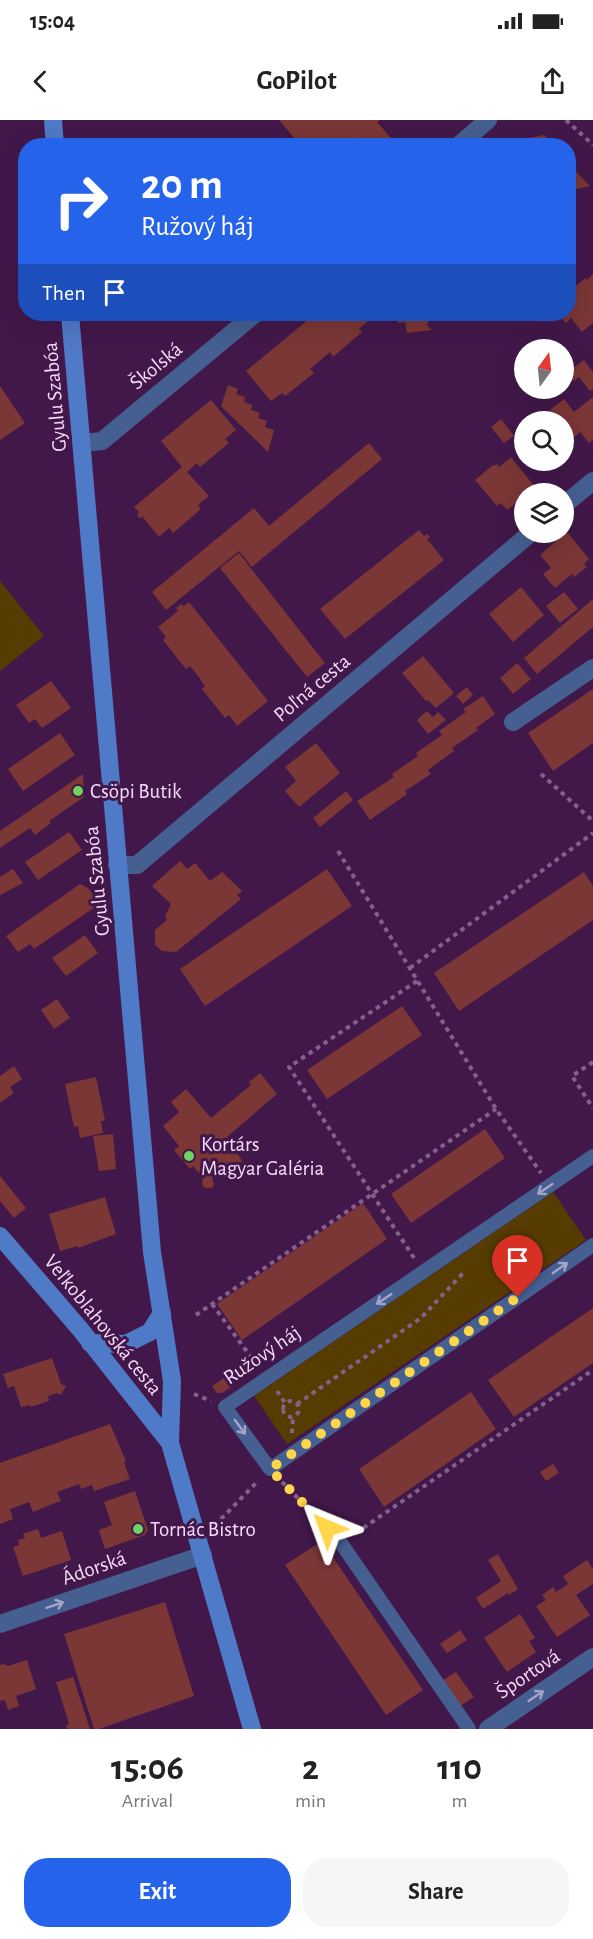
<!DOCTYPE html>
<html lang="en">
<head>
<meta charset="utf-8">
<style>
	body { margin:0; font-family:"Alegreya Sans",sans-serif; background:#f6f6f6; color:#222; height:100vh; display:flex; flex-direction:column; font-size:22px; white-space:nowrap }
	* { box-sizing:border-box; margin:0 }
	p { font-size:20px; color:#767676 }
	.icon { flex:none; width:33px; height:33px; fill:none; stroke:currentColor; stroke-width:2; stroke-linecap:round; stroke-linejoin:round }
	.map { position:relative; height:1609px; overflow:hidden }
	.side { display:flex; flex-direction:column; background:#fff; flex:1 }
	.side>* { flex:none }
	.guide { position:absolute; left:18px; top:18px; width:558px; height:183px; border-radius:24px; box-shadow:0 6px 24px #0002; background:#2563eb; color:#fff; overflow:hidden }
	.needle { width:39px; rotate:15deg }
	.fabs { position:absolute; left:514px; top:219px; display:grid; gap:12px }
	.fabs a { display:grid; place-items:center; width:60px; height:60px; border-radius:50%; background:#fff; box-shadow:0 6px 24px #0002; font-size:30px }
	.pin { position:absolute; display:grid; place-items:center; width:51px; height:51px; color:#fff; margin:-62px -26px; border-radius:50% 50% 50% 0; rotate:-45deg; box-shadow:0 0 6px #0007 }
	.pin .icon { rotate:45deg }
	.me { position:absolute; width:66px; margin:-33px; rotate:316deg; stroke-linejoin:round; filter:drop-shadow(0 0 4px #0008) }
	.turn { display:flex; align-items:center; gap:21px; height:126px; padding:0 24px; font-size:27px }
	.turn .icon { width:78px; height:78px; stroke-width:2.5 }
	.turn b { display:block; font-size:42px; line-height:51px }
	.then { display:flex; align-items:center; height:57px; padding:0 24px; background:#0003; gap:12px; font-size:22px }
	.eta { display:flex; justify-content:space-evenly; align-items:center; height:102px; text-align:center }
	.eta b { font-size:36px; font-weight:700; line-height:42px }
	.action { display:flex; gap:12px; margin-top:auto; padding:12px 24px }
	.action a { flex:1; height:69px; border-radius:24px; background:#2563eb; color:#fff; font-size:24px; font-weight:700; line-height:69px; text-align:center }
	.action a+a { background:#f6f6f6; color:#222 }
	.status { display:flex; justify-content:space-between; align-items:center; height:42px; padding:0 30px; background:#fff; direction:ltr }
	.status svg { height:16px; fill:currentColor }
	header { display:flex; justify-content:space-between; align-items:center; height:78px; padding:0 24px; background:#fff; font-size:27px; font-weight:700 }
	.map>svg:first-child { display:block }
	.green { fill:#563c00 }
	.building { fill:#7b3636 }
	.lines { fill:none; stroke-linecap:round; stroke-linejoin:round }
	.path { stroke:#84608b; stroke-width:4; stroke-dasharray:4.5 4.5; stroke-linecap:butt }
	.lane { stroke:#445f90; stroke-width:14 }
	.street { stroke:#445f90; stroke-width:18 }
	.secondary { stroke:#4f7ac7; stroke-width:18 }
	.oneway { stroke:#a5a3ca }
	.route { stroke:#ffd54a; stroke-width:10; stroke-dasharray:0 18 }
	.poi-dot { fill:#6ed360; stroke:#42184a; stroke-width:2 }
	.labels { text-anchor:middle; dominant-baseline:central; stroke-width:6; stroke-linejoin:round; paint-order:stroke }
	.street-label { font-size:21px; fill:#f5dbf9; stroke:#42184a }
	.poi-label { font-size:21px; fill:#f5dbf9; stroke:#42184a; text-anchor:start }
</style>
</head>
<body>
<div class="status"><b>15:04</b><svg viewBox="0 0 49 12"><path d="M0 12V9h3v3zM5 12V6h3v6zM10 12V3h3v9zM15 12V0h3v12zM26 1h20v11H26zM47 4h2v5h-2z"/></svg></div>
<header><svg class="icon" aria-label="back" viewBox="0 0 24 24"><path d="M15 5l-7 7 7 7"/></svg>GoPilot<svg class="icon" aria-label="share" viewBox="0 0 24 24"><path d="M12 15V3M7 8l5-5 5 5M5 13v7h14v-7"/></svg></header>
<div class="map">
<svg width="593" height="1609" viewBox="0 0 593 1609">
	<rect width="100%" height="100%" fill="#42184a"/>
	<!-- green -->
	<path class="green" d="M0 461 44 516 0 551Z
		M553 1072 586 1120 287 1324 254 1276Z"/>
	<!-- building -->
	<path class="building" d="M279 0H380L377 2 391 18 382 26H366L359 17 349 26H288L295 19Z
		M544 15 554 26H526L525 19Z
		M568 42 582 58 590 66 568 71Z
		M593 154V203L582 212 571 198 566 203 560 196 563 194H568V173L585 158 587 160Z
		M315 194H364L369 200 359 209 362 212 333 237 330 232 310 249 314 253 285 276 282 273 271 281 246 251Z
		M396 194H431L427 205 432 210 407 213 405 202 398 203Z
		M584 240 593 252V269L590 271 579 257 574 261 567 253Z
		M228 265 238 269 236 274 245 277 244 282 252 285 251 290 260 293 258 298 267 301 265 307 274 310 268 332 221 286Z
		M0 266 25 303 0 320Z
		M593 277V320L589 323 580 312 573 318 564 307V302H560L550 290 564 279 574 292Z
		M211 280 236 310 225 319 229 323 200 347 197 343 187 352 209 376 198 385 201 389 173 413 169 408 159 417 142 396 140 399 137 395 139 392 134 387 182 347 161 321Z
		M501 299 514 316 504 323 491 307Z
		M369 323 382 339 252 447 239 431 166 490 152 472 254 388 269 406Z
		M511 337 535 367 507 390 501 383 497 386 475 360 493 345 494 346 497 344 499 347Z
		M419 410 424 416 427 414 430 417 427 419 444 440 345 519 320 489Z
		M567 412 589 439 584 444 587 447 574 457 572 454 555 468 543 454 551 448 540 435Z
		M239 433 325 543 307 557 220 448Z
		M521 467 544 495 513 522 489 494Z
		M564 472 578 489 560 503 546 486Z
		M593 479V507L537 554 524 538Z
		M189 482 268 581 237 606 229 595 225 598 202 569 205 566 198 556 190 546 186 549 163 520 166 517 158 507 178 491 176 488 181 484 184 486Z
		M423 536 454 573 436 588 428 580 426 581 402 553Z
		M517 543 531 559 513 574 500 558Z
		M51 561 71 588 42 608 35 599 29 603 16 585Z
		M467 567 473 575 463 584 456 576Z
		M593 569V623L553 651 528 613Z
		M483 576 495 594 476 608 478 610 452 628 454 631 428 650 431 654 405 671 407 674 370 700 357 681 394 657 392 654 418 636 416 633 442 615 439 611 466 592 463 589Z
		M427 591 433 597 438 592 446 600 428 614 417 600Z
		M60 613 75 635 23 671 8 649Z
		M316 623 340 653 299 687 285 671 296 661 285 647Z
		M83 654 84 677 49 701 51 703 35 715 30 708 0 728V711Z
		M346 671 353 680 320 707 313 698Z
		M69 712 82 730 38 760 25 742Z
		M180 741 187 749 195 743 210 761 222 752 242 771 237 775 241 779 176 832 162 831 155 825V810L167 800 165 796 171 784 152 766Z
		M13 749 23 763 0 775V757Z
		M327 749 352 786 205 886 180 849Z
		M584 752 593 766V800L459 891 434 853Z
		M80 764 88 768 94 776 95 787 34 829 30 824 18 832 6 816Z
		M85 815 98 833 66 856 52 838Z
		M57 879 70 898 54 909 41 890Z
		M402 886 422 915 327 979 307 950Z
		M14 946 22 959 10 967 14 973 0 983V956Z
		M260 953 277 974 220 1023 229 1034H238L242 1041 236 1047 228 1045 212 1059 214 1064 212 1068H205L202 1064 203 1058 193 1046 190 1049 174 1030 179 1026 163 1006 179 992 171 982 186 969 211 998 251 965 249 962Z
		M96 957 105 1001H101L103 1013 80 1018 78 1006 74 1007 65 964Z
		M485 1009 505 1038 411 1103 391 1074Z
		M113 1014 116 1049 99 1051 93 1016Z
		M0 1056 26 1088 14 1098 0 1081Z
		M105 1077 116 1114 78 1128 77 1126 60 1131 49 1094Z
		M363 1083 387 1119 242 1220 217 1184Z
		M593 1188V1243L514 1297 488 1260Z
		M52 1238 61 1264 66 1266 61 1275 57 1273 48 1276 49 1281 30 1287V1285L21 1287 14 1266 8 1268 3 1254Z
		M230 1254 235 1262 233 1266 222 1273H217L212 1266Z
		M471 1272 496 1309 384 1387 359 1349Z
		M110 1304 126 1341 124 1342 130 1359 94 1371 92 1365 81 1369 79 1364 57 1372 61 1381 50 1385 33 1392 29 1382 10 1389 13 1399 0 1404V1343Z
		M553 1344 559 1353 546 1361 540 1352Z
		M135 1371 148 1410 145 1415 105 1429 99 1410 112 1405 104 1382Z
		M38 1409 41 1418 62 1411 71 1440 23 1456 13 1427 19 1425 18 1420 25 1418 23 1414Z
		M322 1421 423 1570 386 1595 285 1445Z
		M498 1434 518 1469 509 1475 508 1473 483 1489 476 1478 501 1461 488 1440Z
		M587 1440 593 1449V1464L576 1475 590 1495 557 1517 536 1486 546 1480 542 1475 553 1467 556 1472 568 1464 563 1456Z
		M165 1482 194 1576 99 1609H94L64 1514Z
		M520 1494 535 1518 529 1521 536 1532 507 1552 484 1518Z
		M460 1510 467 1520 447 1533 440 1524Z
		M27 1540 36 1569 16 1576 19 1586 8 1590 5 1580 0 1581V1545L3 1544 8 1546Z
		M456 1552 474 1577 460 1586 443 1560Z
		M73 1557 90 1609H67L66 1605 69 1604 56 1562Z"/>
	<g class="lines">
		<!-- path -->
		<path class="path" d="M566 0 593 25
			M541 654 593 701
			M338 731 496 989 541 1053
			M410 848 593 713
			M593 942 572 956 593 988
			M414 1138 289 947 417 861
			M212 1184 256 1244
			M196 1195 496 989
			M277 1271 285 1283
			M194 1274 211 1281
			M283 1289a8 8 0 1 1 16 0a8 8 0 1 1-16 0Z
			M297 1284 421 1198 464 1152
			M292 1313 293 1297
			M282 1362 329 1410
			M221 1399 258 1361
			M356 1413 593 1250"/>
		<!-- lane -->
		<path class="lane" d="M593 1036 225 1287 270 1349 593 1125
			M341 1423 469 1609"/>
		<!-- street -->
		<path class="street" d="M458 26 488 0
			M82 323 102 321 255 194
			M564 385 593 361
			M513 602 593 548
			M117 745H137L532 412
			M0 1504 203 1435
			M488 1609 593 1537"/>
		<!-- secondary -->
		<path class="secondary" d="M53 0 55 26
			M70 194 152 1132 172 1261 170 1323 252 1609
			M0 1116 80 1209 170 1323
			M90 1223 126 1224 150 1212 162 1193"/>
	</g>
	<!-- one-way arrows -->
	<defs><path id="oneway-shaft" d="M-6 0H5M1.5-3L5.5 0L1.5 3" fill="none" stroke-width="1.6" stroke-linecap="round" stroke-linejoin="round" transform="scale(1.5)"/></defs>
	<g class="oneway">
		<use href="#oneway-shaft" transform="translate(545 1069) rotate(146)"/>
		<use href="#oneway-shaft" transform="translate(560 1148) rotate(-35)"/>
		<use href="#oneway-shaft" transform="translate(384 1179) rotate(146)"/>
		<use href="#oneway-shaft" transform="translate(240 1307) rotate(54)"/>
		<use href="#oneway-shaft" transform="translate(55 1485) rotate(-19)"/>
		<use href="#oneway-shaft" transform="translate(536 1576) rotate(-34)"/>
	</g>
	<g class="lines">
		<!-- route -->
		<path class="route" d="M327 1408 270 1349 518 1177"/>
	</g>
	<!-- markers -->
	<g class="poi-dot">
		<circle cx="78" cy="671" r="6"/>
		<circle cx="189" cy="1036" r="6"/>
		<circle cx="138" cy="1409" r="6"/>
	</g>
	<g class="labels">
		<!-- street labels -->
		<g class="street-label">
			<text transform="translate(156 246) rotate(-40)">Školská</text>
			<text transform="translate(55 277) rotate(-95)">Gyulu Szabóa</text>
			<text transform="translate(312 568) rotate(-40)">Poľná cesta</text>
			<text transform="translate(97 761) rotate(-96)">Gyulu Szabóa</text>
			<text transform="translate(103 1205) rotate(51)">Veľkoblahovská cesta</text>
			<text transform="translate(262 1235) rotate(-34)">Ružový háj</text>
			<text transform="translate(94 1448) rotate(-19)">Ádorská</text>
			<text transform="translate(528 1554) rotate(-34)">Športová</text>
		</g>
		<!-- poi labels -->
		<g class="poi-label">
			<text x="90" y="671">Csöpi Butik</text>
			<text x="201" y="1024">Kortárs<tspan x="201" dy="24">Magyar Galéria</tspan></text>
			<text x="150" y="1409">Tornác Bistro</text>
		</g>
	</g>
</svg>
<div class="fabs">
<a><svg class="needle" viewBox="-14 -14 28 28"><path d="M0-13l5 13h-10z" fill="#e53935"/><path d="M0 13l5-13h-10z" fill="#767676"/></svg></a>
<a><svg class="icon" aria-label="search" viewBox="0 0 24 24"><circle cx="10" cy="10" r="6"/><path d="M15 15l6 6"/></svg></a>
<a><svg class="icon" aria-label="layers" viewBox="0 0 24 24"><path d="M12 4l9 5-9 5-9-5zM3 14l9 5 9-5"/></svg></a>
</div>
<div class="pin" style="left:518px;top:1177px;background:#d93025"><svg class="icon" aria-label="arrive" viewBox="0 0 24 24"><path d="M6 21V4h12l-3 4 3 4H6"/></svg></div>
<svg class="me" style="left:327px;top:1408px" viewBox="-20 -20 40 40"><path d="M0-17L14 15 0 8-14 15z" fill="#ffd54a" stroke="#fff" stroke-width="4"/></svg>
<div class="guide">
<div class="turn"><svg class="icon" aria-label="right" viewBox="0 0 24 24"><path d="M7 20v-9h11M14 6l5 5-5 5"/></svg><div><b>20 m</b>Ružový háj</div></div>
<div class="then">Then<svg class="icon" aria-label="arrive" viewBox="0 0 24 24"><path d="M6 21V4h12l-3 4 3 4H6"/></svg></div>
</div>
</div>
<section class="side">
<div class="eta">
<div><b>15:06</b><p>Arrival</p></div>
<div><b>2</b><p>min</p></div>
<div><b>110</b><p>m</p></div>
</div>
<div class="action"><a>Exit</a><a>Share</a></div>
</section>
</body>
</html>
